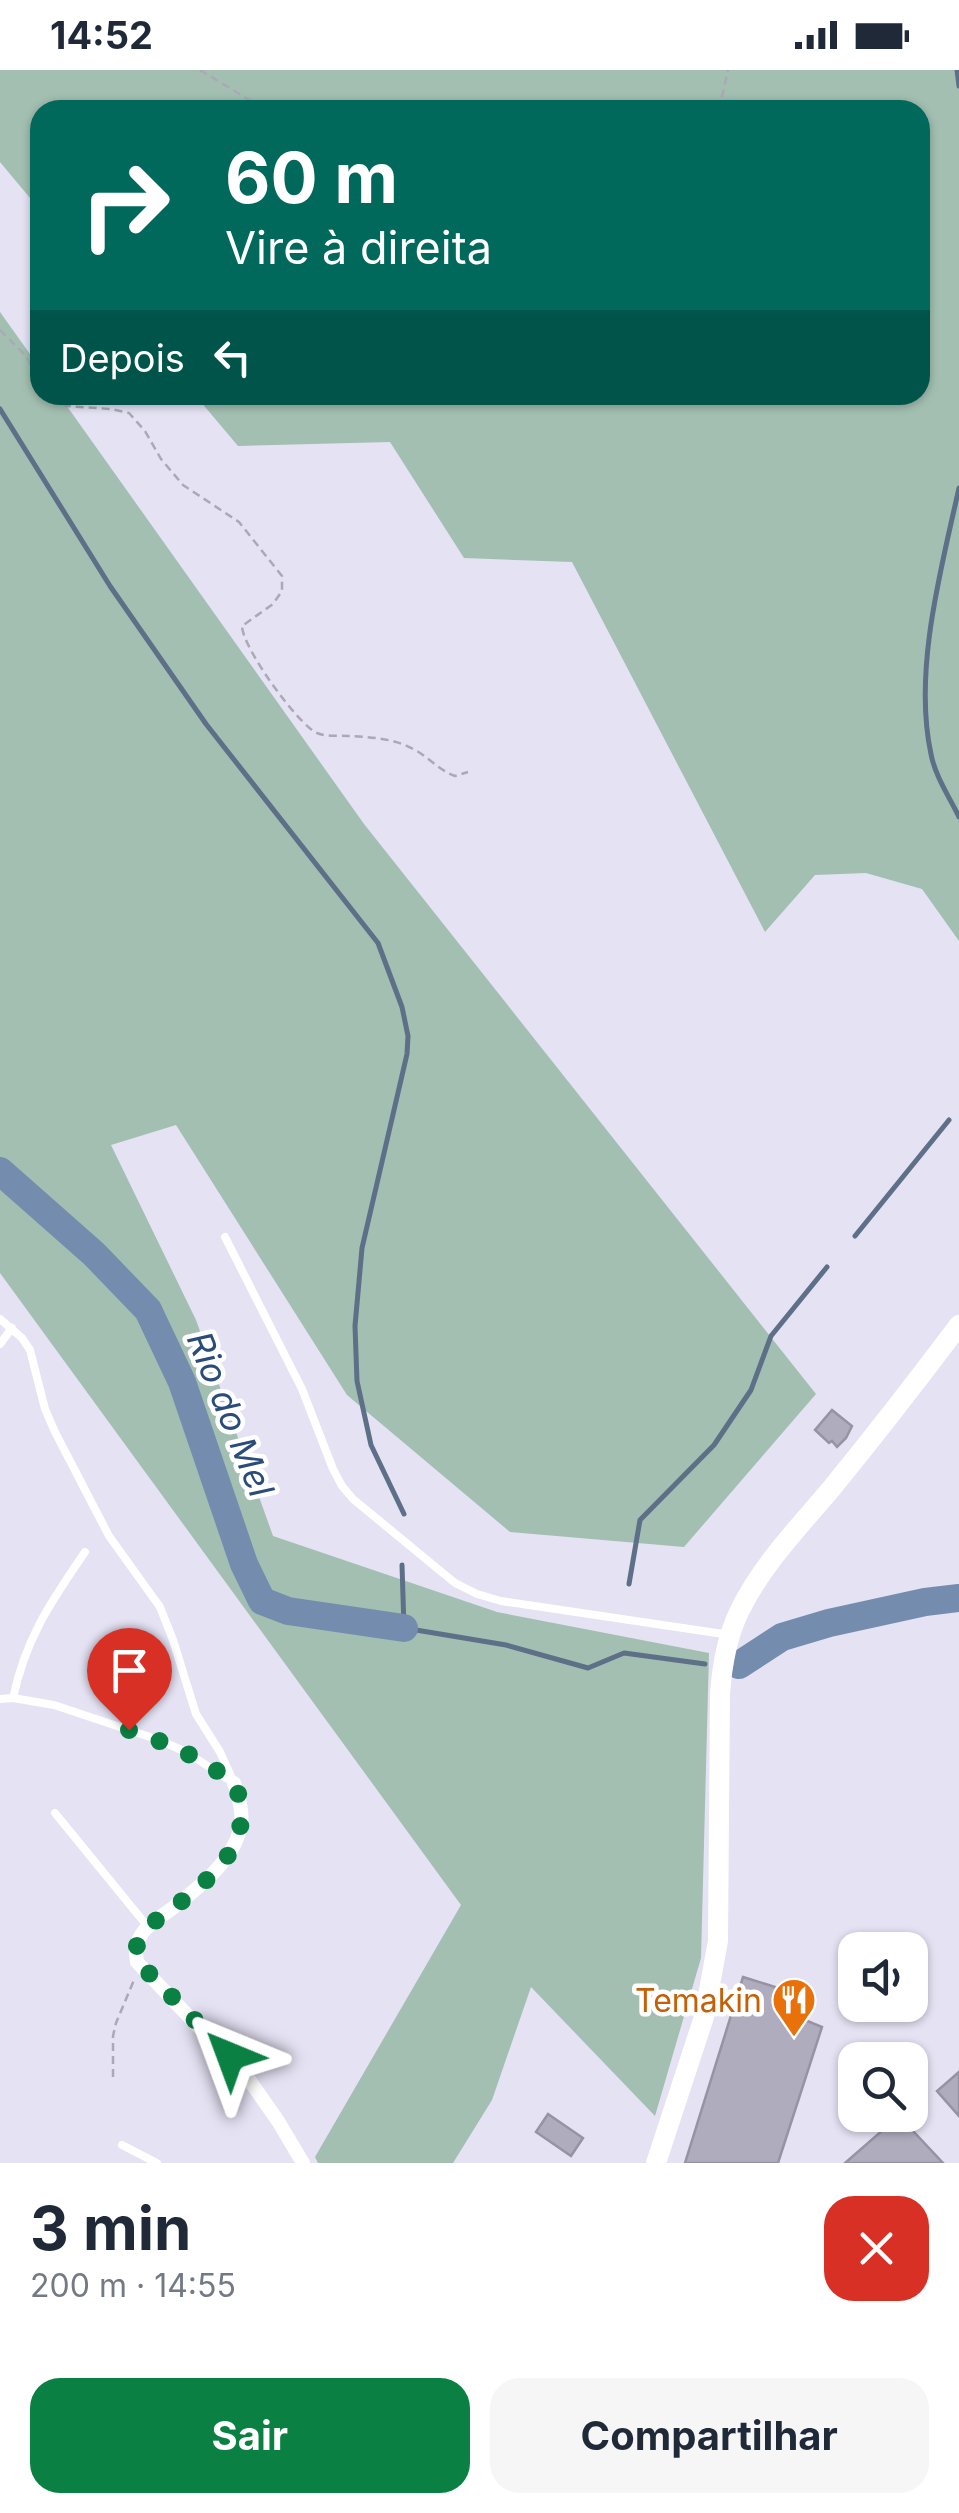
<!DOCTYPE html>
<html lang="pt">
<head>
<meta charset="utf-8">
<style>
	body { margin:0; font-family:Inter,sans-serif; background:#f6f6f7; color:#1f2937; height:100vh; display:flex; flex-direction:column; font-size:38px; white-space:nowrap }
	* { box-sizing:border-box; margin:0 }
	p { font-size:32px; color:#747a83 }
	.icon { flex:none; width:55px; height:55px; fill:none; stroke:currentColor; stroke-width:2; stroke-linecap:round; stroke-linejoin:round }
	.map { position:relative; height:2093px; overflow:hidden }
	.details { display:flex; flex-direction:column; background:#fff; flex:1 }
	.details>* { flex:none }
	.banner { position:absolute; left:30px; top:30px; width:900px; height:305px; border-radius:30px; box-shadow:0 2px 8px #0004; background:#00695c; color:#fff; overflow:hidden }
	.controls { position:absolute; left:838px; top:1862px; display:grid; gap:20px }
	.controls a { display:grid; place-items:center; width:90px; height:90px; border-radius:20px; background:#fff; box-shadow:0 2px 8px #0004; font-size:50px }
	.pin { position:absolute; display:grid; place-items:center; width:85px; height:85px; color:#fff; margin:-102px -42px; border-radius:50% 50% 50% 0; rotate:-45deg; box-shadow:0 0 10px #0007 }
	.pin .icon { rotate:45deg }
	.me { position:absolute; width:110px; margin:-55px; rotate:316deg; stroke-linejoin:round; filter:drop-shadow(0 0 8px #0008) }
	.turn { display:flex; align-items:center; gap:35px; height:210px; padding:0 30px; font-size:45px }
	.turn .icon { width:130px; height:130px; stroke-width:2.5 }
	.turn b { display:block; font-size:70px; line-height:85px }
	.then { display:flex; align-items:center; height:95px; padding:0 30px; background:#0003; gap:20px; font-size:38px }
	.round { display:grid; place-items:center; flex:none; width:105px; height:105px; border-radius:30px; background:#f6f6f7 }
	.overview { display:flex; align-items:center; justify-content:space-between; height:170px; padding:0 30px }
	h1 { font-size:60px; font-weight:700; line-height:75px }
	.action { display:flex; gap:20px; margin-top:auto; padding:20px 30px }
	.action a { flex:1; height:115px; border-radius:30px; background:#0b8043; color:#fff; font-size:40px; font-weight:700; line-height:115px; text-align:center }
	.action a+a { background:#f6f6f7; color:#1f2937 }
	.status { display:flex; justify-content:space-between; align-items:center; height:70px; padding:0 50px; background:#fff; direction:ltr }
	.status svg { height:28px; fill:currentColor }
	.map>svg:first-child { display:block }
	.green { fill:#a2bfb1 }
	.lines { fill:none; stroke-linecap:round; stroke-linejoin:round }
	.stream { stroke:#5e6f88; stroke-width:5 }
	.river { stroke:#748cae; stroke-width:28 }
	.building { fill:#afacbd; stroke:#9693a3; stroke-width:2.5 }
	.path { stroke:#aba9b6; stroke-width:2.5; stroke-dasharray:8 5; stroke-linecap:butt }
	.lane { stroke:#fff; stroke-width:8 }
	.street { stroke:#fff; stroke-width:14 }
	.secondary { stroke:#fff; stroke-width:20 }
	.route { stroke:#0b8043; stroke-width:18; stroke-dasharray:0 32.4 }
	.labels { text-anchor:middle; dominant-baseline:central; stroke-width:9; stroke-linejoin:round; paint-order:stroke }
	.food-label { font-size:32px; fill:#c56008; stroke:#fff; text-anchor:end }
	.water-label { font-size:35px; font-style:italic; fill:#2a4c7b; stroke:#fff }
</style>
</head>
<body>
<div class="status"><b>14:52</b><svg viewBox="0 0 49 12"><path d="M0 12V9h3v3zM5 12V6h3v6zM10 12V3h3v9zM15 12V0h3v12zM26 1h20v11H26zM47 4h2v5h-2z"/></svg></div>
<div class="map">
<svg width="959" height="2093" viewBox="0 0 959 2093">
	<rect width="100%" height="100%" fill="#e4e2f3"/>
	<!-- green -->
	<path class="green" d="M0 0H959V871L922 819 866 803 815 805 765 862 572 492 464 488 390 372 238 376 195 325H920V40H40V140L0 92Z
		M0 242 40 298V325H59L364 754 816 1324 684 1477 510 1462 347 1325 176 1055 111 1075 196 1250 273 1466 497 1542 709 1583 701 1888 655 2046 531 1917 492 2030 453 2093H318L315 2087 461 1835 0 1203Z"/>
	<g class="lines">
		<!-- stream -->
		<path class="stream" d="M957 0 959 16
			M0 339 110 516 206 654 378 873 402 937 408 966 407 984 362 1178 355 1256 357 1311 371 1375 404 1444
			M959 418C941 499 913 602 931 684 935 706 950 728 959 747
			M855 1166 949 1050
			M402 1495 404 1558 506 1575 588 1598 624 1583 705 1594
			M629 1514 640 1450 714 1375 751 1320 771 1266 827 1197"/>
		<!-- river -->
		<path class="river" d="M0 1101 94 1184 148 1240 182 1312 244 1494 262 1531 288 1541 404 1558
			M739 1595 782 1567 829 1553 925 1532 959 1528"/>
	</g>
	<!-- building -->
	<path class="building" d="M832 1340 852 1356 846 1368 837 1377 832 1371 829 1373 815 1360Z
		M743 1907 788 1921 783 1941 822 1957 778 2093H685Z
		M959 2002V2046L937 2021Z
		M548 2044 583 2068 571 2086 536 2062Z
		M899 2046 943 2093H845Z"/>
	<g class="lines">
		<!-- path -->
		<path class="path" d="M200 0 266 40
			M719 40 728 0
			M0 260 23 283 40 308
			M54 325 66 336 111 339 129 343 145 361 161 389 183 415 239 452 282 506V521L273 534 242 556C242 577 298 655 317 663 326 667 338 665 348 666 368 667 391 668 409 677 426 684 438 700 455 706L468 702
			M113 2007V1966L116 1953 134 1910"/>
		<!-- lane -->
		<path class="lane" d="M225 1167 302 1319 333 1399 342 1416 353 1429 455 1513 477 1524 501 1531 730 1565
			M0 1249 22 1268 30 1280 45 1339 55 1362 109 1466 160 1537 173 1570 196 1644 220 1682 234 1713
			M0 1274 12 1258
			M13 1628C26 1567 51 1532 85 1482
			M0 1629 13 1628 54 1635 159 1670 186 1682 234 1713
			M55 1743 148 1857
			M122 2075 157 2093"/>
		<!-- street -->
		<path class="street" d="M234 1713C239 1728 244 1744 240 1759 233 1791 198 1818 174 1837 164 1845 151 1852 143 1862 136 1872 135 1880 137 1892L250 2011 278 2051 303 2093"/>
		<!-- secondary -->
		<path class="secondary" d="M656 2093 704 1947 718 1871 720 1624C722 1596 727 1567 739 1542 761 1496 798 1458 831 1419 875 1365 917 1311 959 1255"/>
	</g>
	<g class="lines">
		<!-- route -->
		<path class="route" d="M129 1660C162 1671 191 1683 220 1703 224 1706 229 1708 232 1712 240 1720 241 1738 241 1749 240 1786 200 1817 173 1838 163 1846 150 1853 143 1863 136 1872 135 1881 138 1892L230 1986"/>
	</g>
	<!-- icons -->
	<defs>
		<symbol id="restaurant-pin" viewBox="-11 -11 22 30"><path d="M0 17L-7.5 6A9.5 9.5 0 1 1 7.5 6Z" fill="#e8710a" stroke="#fff"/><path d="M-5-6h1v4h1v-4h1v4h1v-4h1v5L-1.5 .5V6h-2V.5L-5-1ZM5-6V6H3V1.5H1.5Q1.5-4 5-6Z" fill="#fff"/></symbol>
	</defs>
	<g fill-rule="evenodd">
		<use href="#restaurant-pin" x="769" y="1905" width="50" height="68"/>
	</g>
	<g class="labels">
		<!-- food labels -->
		<g class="food-label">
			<text x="762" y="1930">Temakin</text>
		</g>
		<!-- water labels -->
		<g class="water-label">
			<text transform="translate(231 1344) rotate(68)">Rio do Mel</text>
		</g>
	</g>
</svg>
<div class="controls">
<a><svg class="icon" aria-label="sound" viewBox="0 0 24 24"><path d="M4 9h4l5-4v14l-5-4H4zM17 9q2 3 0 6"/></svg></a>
<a><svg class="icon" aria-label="search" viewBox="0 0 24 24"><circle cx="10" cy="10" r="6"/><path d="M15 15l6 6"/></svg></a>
</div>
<div class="pin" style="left:129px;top:1660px;background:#d93025"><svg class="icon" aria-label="arrive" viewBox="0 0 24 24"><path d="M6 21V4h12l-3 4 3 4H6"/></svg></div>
<svg class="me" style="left:230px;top:1986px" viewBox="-20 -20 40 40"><path d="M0-17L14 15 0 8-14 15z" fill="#0b8043" stroke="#fff" stroke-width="4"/></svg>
<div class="banner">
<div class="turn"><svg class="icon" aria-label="right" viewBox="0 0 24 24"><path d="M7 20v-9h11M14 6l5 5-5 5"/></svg><div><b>60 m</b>Vire à direita</div></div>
<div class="then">Depois<svg class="icon" aria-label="left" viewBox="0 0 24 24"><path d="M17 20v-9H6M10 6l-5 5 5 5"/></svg></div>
</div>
</div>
<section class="details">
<div class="overview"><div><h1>3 min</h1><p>200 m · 14:55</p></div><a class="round" style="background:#d93025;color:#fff"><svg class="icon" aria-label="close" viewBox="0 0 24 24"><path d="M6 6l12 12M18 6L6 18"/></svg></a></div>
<div class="action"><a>Sair</a><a>Compartilhar</a></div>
</section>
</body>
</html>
